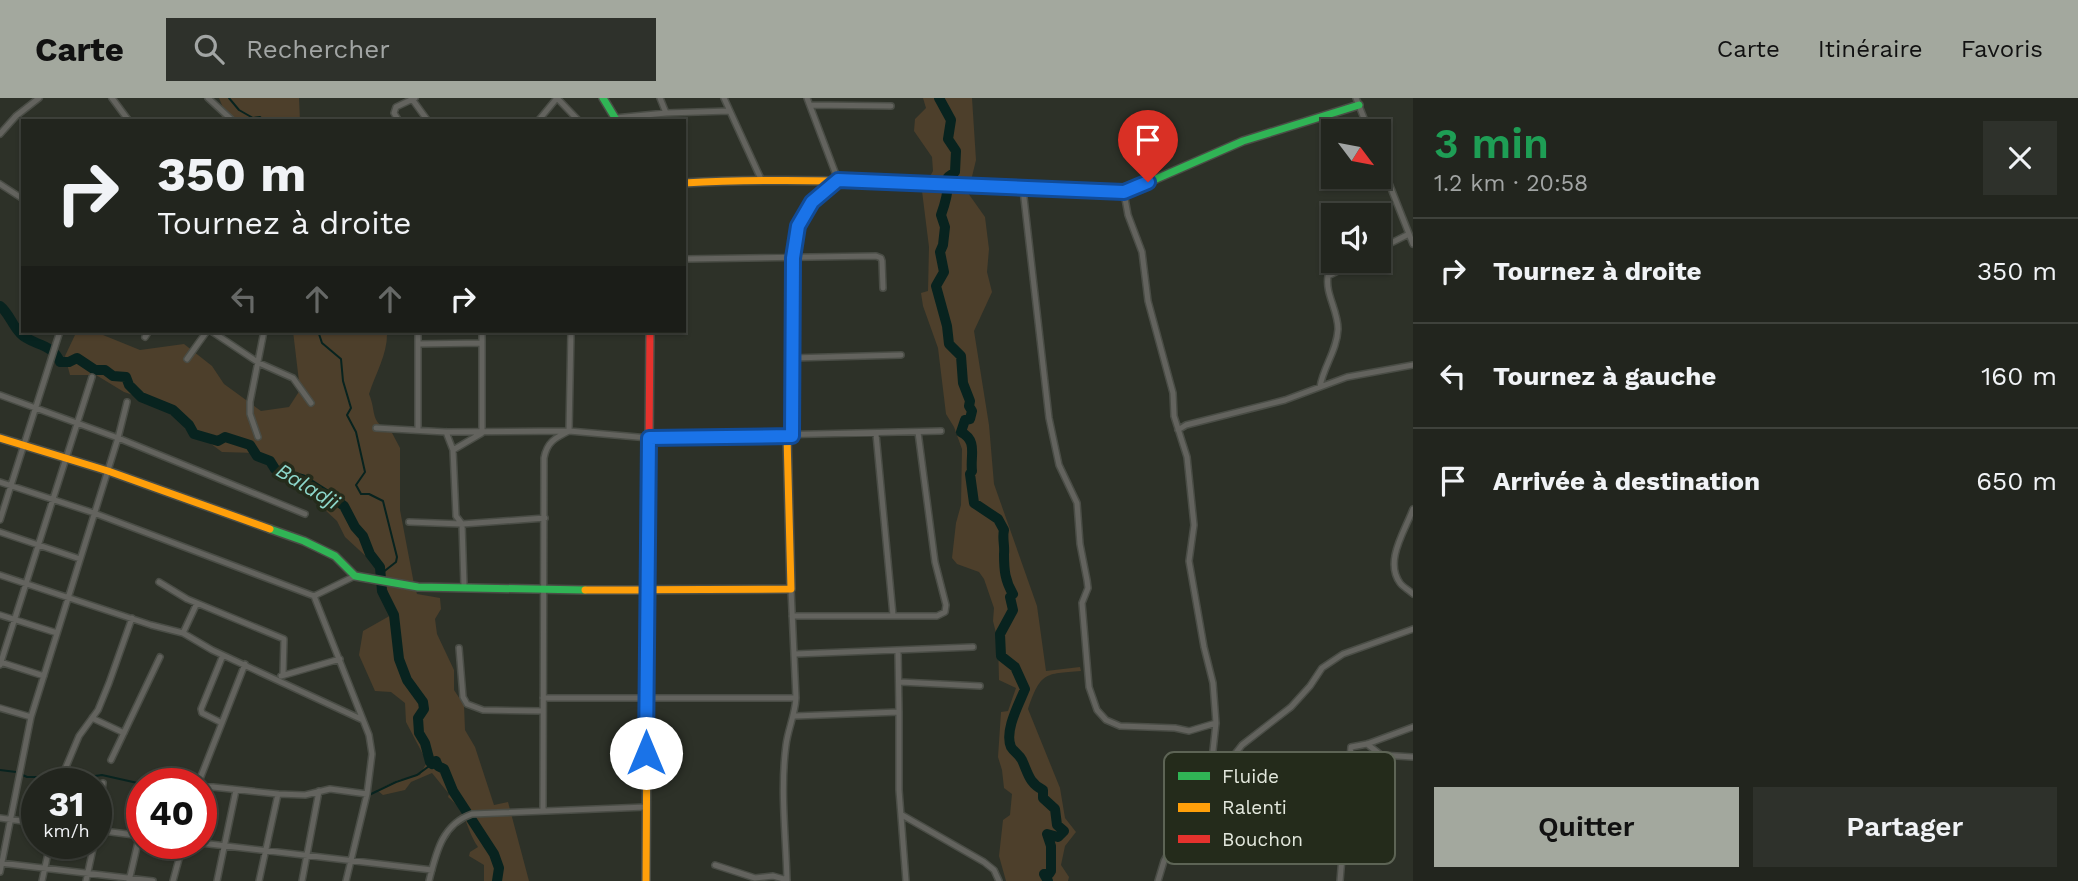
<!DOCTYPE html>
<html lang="fr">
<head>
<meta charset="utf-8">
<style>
	body { margin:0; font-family:"Work Sans",sans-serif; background:#2e312b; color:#f1f3f6; height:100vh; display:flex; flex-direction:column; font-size:26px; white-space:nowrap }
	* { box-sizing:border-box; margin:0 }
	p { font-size:23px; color:#a2a5a4 }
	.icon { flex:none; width:38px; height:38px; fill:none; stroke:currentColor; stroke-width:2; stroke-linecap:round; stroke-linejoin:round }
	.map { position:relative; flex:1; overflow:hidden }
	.panel { display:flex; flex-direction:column; background:#22251e; width:665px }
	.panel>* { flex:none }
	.guide { position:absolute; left:21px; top:21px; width:665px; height:214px; border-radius:0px; box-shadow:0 2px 5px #0004,0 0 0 2px #3f423c; background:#22251e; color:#f1f3f6; overflow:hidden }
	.needle { width:46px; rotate:122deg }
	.controls { position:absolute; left:1321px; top:21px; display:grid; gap:14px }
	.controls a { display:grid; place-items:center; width:70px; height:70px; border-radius:0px; background:#22251e; box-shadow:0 2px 5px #0004,0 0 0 2px #3f423c; font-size:35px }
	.speed { position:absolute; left:21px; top:670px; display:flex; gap:14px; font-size:35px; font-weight:700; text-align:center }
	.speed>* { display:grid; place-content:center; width:91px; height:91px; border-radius:50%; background:#22251e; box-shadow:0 2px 5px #0004,0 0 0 2px #3f423c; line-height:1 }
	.speed small { font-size:18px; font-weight:400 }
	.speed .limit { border:10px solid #d22; background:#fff; color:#111 }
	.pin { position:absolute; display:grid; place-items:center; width:60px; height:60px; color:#fff; margin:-72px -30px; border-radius:50% 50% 50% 0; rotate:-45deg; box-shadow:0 0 7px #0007 }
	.pin .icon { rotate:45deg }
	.me { position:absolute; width:77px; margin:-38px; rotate:0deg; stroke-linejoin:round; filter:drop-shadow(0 0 5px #0008) }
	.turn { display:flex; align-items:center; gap:24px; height:147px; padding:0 21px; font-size:32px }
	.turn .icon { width:91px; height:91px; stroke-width:2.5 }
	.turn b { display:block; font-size:49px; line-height:60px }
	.lanes { display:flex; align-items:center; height:66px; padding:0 21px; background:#0003; justify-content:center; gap:35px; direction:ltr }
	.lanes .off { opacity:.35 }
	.round { display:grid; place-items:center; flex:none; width:74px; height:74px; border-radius:0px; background:#2e312b }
	.summary { display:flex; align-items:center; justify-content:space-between; height:119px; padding:0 21px }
	h1 { font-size:42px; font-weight:600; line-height:52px; color:#1e9e55 }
	.primary-button { display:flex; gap:14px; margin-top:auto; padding:14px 21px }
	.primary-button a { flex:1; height:80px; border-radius:0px; background:#a3a89e; color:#111; font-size:28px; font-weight:600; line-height:80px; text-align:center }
	.primary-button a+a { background:#2e312b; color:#f1f3f6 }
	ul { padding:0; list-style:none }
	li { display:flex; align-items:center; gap:21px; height:105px; padding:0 21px; border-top:2px solid #3f423c }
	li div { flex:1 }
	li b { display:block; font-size:26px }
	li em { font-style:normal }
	header { display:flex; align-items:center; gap:42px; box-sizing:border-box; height:98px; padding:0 35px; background:#a3a89e; color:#111 }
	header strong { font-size:33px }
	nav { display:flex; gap:38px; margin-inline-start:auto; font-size:24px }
	.search { width:490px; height:63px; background:#2e312b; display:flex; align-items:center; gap:18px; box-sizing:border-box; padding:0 24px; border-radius:0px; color:#a2a5a4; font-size:26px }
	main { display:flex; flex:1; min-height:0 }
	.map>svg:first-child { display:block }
	.green { fill:#4d3f2b }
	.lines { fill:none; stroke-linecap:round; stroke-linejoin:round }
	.stream { stroke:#08231f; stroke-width:2 }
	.river { stroke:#08231f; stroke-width:10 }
	.street-casing { stroke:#4a4d46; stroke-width:8 }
	.fast-casing { stroke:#4a4d46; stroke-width:10 }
	.slow-casing { stroke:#4a4d46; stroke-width:10 }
	.jam-casing { stroke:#4a4d46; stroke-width:10 }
	.street { stroke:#63635e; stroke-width:5 }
	.fast { stroke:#30b455; stroke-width:7 }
	.slow { stroke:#ff9f0a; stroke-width:7 }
	.jam { stroke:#e5322d; stroke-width:7 }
	.route-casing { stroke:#114b97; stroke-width:18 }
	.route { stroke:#1a73e8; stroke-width:12 }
	.labels { text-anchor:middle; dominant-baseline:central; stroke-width:7; stroke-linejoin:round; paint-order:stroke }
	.water-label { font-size:21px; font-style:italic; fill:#8dd7cb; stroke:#242b1b }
	.key { fill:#242b1b; stroke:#5d6455; stroke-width:2 }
	.key-label { font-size:19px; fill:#e3e8dd }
</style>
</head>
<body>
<header>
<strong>Carte</strong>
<div class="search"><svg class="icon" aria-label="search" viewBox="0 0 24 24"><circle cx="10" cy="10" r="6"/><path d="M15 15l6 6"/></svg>Rechercher</div>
<nav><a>Carte</a><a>Itinéraire</a><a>Favoris</a></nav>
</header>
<main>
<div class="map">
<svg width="1413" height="783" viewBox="0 0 1413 783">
	<rect width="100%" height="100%" fill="#2d3128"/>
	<!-- green -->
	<path class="green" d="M219 0H299L300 23H220L224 12Z
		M923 0H972L976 62 968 95 985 119 989 151 987 174 992 194 974 233 989 327 994 386 1037 508 1046 573 1080 569 1081 573C1044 576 1041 574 1028 611L1060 690 1065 720 1076 734 1065 748 1061 767 1069 779 1068 783H1006L999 758 1003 722 1010 717 1012 696 1004 690 1002 672 998 659 1001 614 1008 613 1016 590 999 582 998 543 993 523 994 510 984 481 979 474 957 466 952 460 956 425 961 407 962 351 954 329 946 316 938 250 923 208 921 195 928 193 929 149 922 93 933 73 932 59 914 33 915 21 926 10Z
		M293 233H387C388 256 376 274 369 296 377 315 369 324 391 333L400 350V412L414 486 417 496 440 500 441 511 435 521 437 536 454 572V592L464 607 465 632 475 649 494 707 508 704 529 783H484V767L469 758 470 754 478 749C464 728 469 716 448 699L449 696 432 675 411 684 405 692 383 697 377 692 398 682 420 677 427 664 406 624 405 605 391 594 375 593 359 557 363 533 393 516 383 474 345 439 337 423 324 411 329 402 320 393 272 373 257 355 222 354 154 304 124 294 96 277H70L65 258 75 237H103L140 252 184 246 212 268 224 286 261 313 289 309 300 292Z"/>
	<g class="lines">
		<!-- stream -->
		<path class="stream" d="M229 0 239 12 253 20 260 19 264 23
			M318 233 322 245 341 261 343 283 351 310 347 317 356 334 365 374 356 387 361 396H369L383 403 397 459 396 464 382 475
			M0 672 16 674 27 679H60
			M66 679 84 683 95 678 102 677 142 686
			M322 690H337
			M369 697 396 684 417 677 436 663"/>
		<!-- river -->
		<path class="river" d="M939 0 951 22 948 41 956 53 955 74 948 79C949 92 945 106 941 117L945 129 943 147 940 154 944 174 936 188 947 228 949 246 961 258 963 285 970 303 969 308 972 313 970 321 965 322 961 334C978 343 970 357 972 373L970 376 974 405 998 421 1004 432C1002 440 1005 448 1004 456 1004 472 1005 483 1013 496L1010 499 1013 512 1000 536 1001 558 1015 569 1025 591C1019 606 1004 633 1011 649 1014 654 1019 656 1022 662 1028 675 1029 685 1043 692V700L1055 711 1057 727 1064 733 1058 739 1047 736 1051 748V773L1049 776H1044L1048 783
			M0 208C9 215 12 227 20 235 32 248 52 244 60 264H69L77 260 95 272H105L113 278 126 279 129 287 141 299 173 312 189 327 194 336 218 343 225 339 250 347 257 358 270 363 275 371 284 376 302 381 340 405 344 408 355 429 363 438 370 456 380 469 382 493 394 517 399 561 407 582 423 604 424 611 418 620 419 635 425 645 430 664 432 666 436 663 438 668 444 671 453 693 494 756 499 770 497 783"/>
		<defs>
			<path id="street" d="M112 0 129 23
				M208 0 233 23
				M660 0 666 15
				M724 0 761 81
				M1356 0 1369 33
				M412 1 428 23
				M811 7 891 8
				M615 20 666 15 729 13
				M399 23 394 15 396 9 415 0
				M538 23 557 0 579 23
				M0 36 16 18 39 0
				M1379 60 1413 146
				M0 86 23 101
				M1023 91 1049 320 1059 367 1077 405 1080 446 1087 482 1088 490 1082 505 1089 589 1097 612 1106 622 1120 628 1175 630 1189 633 1216 625
				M1124 95 1128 117 1142 154 1148 203 1173 295 1174 318 1187 359 1194 427 1189 463 1204 549 1213 585 1216 625 1209 689
				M1379 151 1409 136
				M684 161 876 158 881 160 882 163 883 190
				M211 233 259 265 293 280 311 305
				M145 239 149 233
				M418 246 482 245
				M792 260 901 257
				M187 261 207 233
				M1320 289C1323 269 1337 253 1338 231 1338 212 1325 196 1328 178L1358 163
				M0 297 118 340 305 416
				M376 330 446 334 569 333 649 340 941 333
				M418 332V233
				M1178 332 1186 327 1285 302 1347 279 1413 267
				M446 334 453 352 456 418 462 426 464 488
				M876 336 893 517
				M792 338 793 160 798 128 812 104 838 82 807 0
				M258 339 250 316V304L264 233
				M453 352 482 335V233
				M0 384 94 415 314 498 369 637 372 656 367 696 346 783
				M1413 411C1405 433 1384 463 1400 485 1403 489 1409 492 1413 496
				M0 422 60 233
				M409 424 462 426 545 420
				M0 434 80 461
				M0 477 151 527 183 535 212 552 363 622
				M159 484 187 501 284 541 283 577
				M791 491 796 600
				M314 498 355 478
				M0 517 57 535
				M792 518H937L945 514 946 507 935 464 918 334
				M183 535 197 505
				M459 550 463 599 467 606 483 612 543 613
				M795 556 973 549
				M0 564 44 578
				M0 567 92 279
				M281 578 340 561
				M900 584 980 588
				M543 600H796C795 617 788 631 786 647 780 692 786 738 787 783
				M0 610 31 619
				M899 614V692L906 783
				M795 618 899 614 898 553
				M92 620 124 635
				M222 625 202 615 201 611 223 557
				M1367 646 1381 657 1413 659
				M111 662 160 559
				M62 686 63 676 79 638 98 612 109 585 132 520
				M198 686 245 566
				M201 689H213L278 696 305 697 330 691 367 696
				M543 712 544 360C547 344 555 340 569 333L571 233
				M902 717 984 764 994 772 999 783
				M0 720 37 725
				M96 732 142 738
				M96 735 103 685
				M201 745 432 772
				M0 765 153 783
				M715 767 755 780 773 778 787 782
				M0 774 31 619 118 340 127 304
				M42 783 50 746
				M86 783 94 746
				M129 783 142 727
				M173 783 183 746
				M217 783 236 692
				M259 783 278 696
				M302 783 319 693
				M429 783C436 755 442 726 472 716L646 709
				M1158 783 1164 763 1178 737 1209 689 1242 647 1291 609 1310 588 1322 570 1343 556 1413 531
				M1340 783 1351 649 1367 646 1413 629"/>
			<path id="fast" d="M603 0 617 23
				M1067 92 1124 95 1243 43 1359 7
				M270 431 304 443 335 458 355 478 418 489 585 492"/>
			<path id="slow" d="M684 85C812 78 939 87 1067 92
				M0 340 108 373 270 431
				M585 492 791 491 787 338
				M646 783 648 457"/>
			<path id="jam" d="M648 457 650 233"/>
		</defs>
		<!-- street casing -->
		<use href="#street" class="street-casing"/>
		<!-- fast casing -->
		<use href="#fast" class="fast-casing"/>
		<!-- slow casing -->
		<use href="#slow" class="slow-casing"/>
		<!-- jam casing -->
		<use href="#jam" class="jam-casing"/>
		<!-- street -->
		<use href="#street" class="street"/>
		<!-- fast -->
		<use href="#fast" class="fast"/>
		<!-- slow -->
		<use href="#slow" class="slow"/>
		<!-- jam -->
		<use href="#jam" class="jam"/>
	</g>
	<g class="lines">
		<defs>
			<path id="route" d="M646 655 649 340 792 338 793 160 798 128 812 104 838 82 1124 94 1148 84"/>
		</defs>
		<!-- route casing -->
		<use href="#route" class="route-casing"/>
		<!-- route -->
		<use href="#route" class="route"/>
	</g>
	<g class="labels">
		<!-- water labels -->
		<g class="water-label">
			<text transform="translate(308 388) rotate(31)">Baladji</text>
		</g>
	</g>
	<!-- legend -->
	<rect x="1164" y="654" width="231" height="112" rx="10" class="key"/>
	<rect x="1178" y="674" width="32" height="8" fill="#30b455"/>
	<rect x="1178" y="705" width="32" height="9" fill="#ff9f0a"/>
	<rect x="1178" y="737" width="32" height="8" fill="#e5322d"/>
	<g class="key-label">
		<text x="1222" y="685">Fluide</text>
		<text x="1222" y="716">Ralenti</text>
		<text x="1222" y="748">Bouchon</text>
	</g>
</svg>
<div class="controls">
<a><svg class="needle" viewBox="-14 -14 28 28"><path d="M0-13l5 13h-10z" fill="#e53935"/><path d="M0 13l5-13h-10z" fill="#a2a5a4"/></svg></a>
<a><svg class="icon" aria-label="sound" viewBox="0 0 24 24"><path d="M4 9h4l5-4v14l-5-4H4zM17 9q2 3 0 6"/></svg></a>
</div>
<div class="speed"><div>31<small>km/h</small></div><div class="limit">40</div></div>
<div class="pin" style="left:1148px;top:84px;background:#d93025"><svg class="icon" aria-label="arrive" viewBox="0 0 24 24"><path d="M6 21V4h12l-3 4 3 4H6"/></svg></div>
<svg class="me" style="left:646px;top:655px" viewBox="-20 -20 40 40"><circle r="19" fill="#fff"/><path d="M0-13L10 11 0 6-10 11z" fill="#1a73e8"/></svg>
<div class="guide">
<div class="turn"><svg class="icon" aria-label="right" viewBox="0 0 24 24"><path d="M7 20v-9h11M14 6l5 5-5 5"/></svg><div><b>350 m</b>Tournez à droite</div></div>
<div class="lanes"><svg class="icon off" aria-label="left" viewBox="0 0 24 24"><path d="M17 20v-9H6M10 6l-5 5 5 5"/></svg><svg class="icon off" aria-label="ahead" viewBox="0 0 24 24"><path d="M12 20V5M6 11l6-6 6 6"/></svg><svg class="icon off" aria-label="ahead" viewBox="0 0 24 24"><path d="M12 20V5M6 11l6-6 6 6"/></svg><svg class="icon" aria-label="right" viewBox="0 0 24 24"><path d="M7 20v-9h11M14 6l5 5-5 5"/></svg></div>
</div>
</div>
<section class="panel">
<div class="summary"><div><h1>3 min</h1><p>1.2 km · 20:58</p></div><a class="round"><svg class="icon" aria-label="close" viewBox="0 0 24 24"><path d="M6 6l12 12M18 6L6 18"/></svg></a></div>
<ul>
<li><svg class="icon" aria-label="right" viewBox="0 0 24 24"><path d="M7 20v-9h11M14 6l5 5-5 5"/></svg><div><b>Tournez à droite</b></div><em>350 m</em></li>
<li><svg class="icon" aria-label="left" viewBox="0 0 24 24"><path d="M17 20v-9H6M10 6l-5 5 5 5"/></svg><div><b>Tournez à gauche</b></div><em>160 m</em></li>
<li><svg class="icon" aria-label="arrive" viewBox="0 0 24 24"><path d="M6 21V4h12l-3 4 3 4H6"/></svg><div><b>Arrivée à destination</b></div><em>650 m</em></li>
</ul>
<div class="primary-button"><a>Quitter</a><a>Partager</a></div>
</section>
</main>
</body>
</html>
